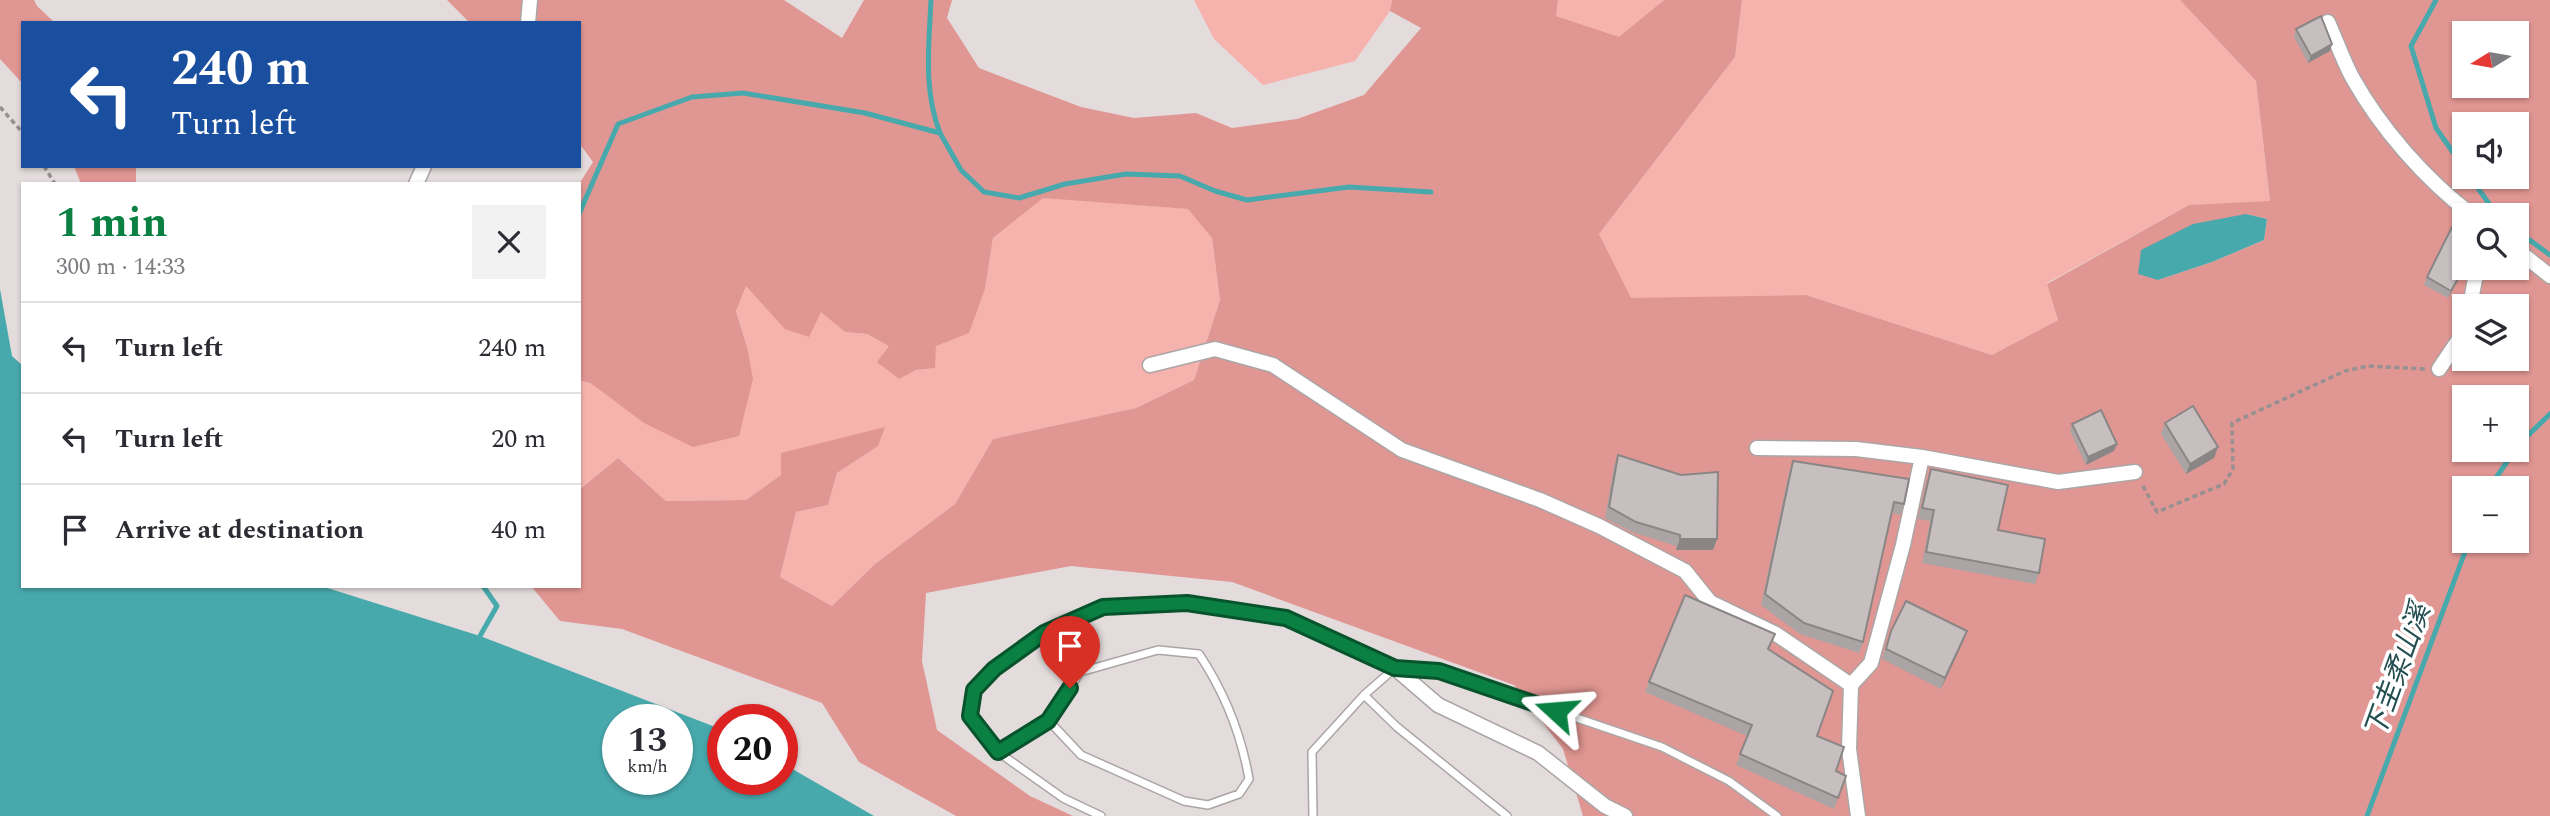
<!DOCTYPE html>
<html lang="en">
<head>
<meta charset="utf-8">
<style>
	body { margin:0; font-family:Spectral,"Noto Sans TC",serif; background:#f2f2f3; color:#2b2b33; height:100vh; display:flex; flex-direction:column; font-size:26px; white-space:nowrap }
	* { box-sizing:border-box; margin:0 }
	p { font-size:23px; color:#7c7c81 }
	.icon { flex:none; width:38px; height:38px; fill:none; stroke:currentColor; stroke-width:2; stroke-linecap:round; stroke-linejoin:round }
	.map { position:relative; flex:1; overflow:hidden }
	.details { position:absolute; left:21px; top:182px; width:560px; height:406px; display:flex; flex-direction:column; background:#fff; border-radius:0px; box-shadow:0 2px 5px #0004 }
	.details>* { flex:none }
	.hud { position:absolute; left:21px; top:21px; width:560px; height:147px; border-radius:0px; box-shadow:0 2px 5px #0004; background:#1a4fa0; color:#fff; overflow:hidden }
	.needle { width:46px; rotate:259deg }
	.buttons { position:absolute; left:2452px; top:21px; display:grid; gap:14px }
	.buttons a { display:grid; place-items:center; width:77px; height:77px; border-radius:0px; background:#fff; box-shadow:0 2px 5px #0004; font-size:35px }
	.speed { position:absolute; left:602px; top:704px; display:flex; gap:14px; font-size:35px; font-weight:700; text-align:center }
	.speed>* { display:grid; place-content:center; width:91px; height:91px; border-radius:50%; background:#fff; box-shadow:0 2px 5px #0004; line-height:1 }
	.speed small { font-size:18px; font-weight:400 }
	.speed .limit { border:10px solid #d22; background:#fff; color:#111 }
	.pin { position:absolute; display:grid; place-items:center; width:60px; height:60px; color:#fff; margin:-72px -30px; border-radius:50% 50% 50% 0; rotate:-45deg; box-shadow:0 0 7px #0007 }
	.pin .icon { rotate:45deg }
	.me { position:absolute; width:77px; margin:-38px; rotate:289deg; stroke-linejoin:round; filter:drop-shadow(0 0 5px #0008) }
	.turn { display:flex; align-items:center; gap:24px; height:147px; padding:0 35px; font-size:32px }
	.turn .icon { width:91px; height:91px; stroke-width:2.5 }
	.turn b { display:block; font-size:49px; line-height:60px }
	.round { display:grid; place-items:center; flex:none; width:74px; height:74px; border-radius:0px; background:#f2f2f3 }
	.head { display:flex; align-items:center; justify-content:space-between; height:119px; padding:0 35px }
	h1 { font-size:42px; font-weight:700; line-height:52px; color:#0b8043 }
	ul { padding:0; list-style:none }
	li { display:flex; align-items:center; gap:21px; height:91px; padding:0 35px; border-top:2px solid #e1e1e2 }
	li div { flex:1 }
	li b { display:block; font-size:26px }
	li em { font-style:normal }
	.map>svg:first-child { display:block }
	.green { fill:#f6b3ae }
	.forest { fill:#e09692; fill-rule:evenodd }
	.water { fill:#48a9ad; fill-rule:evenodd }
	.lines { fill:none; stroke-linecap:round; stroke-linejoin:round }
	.stream { stroke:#48a9ad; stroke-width:5 }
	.lane-casing { stroke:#aca5a5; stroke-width:10 }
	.street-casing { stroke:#aca5a5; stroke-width:17 }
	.path { stroke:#969090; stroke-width:3.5; stroke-dasharray:5 3.5; stroke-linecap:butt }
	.lane { stroke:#fff; stroke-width:7 }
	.street { stroke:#fff; stroke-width:14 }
	.wall { fill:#aba4a4 }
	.shaded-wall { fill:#8b8686 }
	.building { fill:#c7bfbf; stroke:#8b8686; stroke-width:2 }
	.route-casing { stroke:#07532c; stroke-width:18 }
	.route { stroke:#0b8043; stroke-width:12 }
	.labels { text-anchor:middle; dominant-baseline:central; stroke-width:7; stroke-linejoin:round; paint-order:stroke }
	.water-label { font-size:28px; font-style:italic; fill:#234e50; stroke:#fff }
</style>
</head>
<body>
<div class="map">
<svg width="2550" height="816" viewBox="0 0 2550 816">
	<rect width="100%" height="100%" fill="#e4dcdc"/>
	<!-- green -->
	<path class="green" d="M1194 0H1392L1390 11 1355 61 1263 85 1214 39Z
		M1558 0H1664L1619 38 1556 16Z
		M1742 0H2180L2256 81 2270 202 2189 205 2047 283 2058 320 1992 355 1806 295 1631 299 1599 234 1735 57Z
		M1043 197 1189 209 1212 238 1220 300 1194 380 1136 408 993 439 955 504 875 564 832 606 780 577 796 512 828 505 837 473 878 446 781 475 746 500 666 501 618 458 579 490V380L591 384 747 347 736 310 746 286 821 311 845 332 867 334 890 346 899 378 916 370 934 368 936 346 985 289 993 238Z"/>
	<!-- forest -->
	<path class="forest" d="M0 0H34L37 6 55 23H23V84L0 59Z
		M447 0H784L842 38 864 0H952L947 18 979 68 1081 107 1134 118 1196 113 1232 128 1297 119 1364 95 1421 28 1390 11 1392 0H1558L1556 16 1619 37 1664 0H1742L1735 57 1599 234 1631 298 1806 295 1992 355 2058 320 2047 284 2189 205 2270 201 2256 81 2180 0H2550V816H1583L1563 749 1514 685 1232 582 1071 566 926 593 922 661 937 730 1030 796 1073 816H956L859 762 822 703 622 629 560 621 531 586H579V490L618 458 666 501 746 500 781 475V453L885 427 878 446 837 473 828 505 796 512 780 577 832 606 875 564 955 504 993 439 1136 408 1194 380 1220 300 1212 238 1188 209 1043 198 993 238 985 289 969 333 936 346 935 368 916 370 899 379 877 362 889 346 867 334 845 332 821 312 809 337 785 329 746 286 736 311 747 347 753 379 739 436 693 447 644 423 592 384 579 380V184L593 162 579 143V23H470ZM2464 33H2516V86H2464ZM2464 124H2516V177H2464ZM2246 214 2267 219 2264 240 2212 262 2158 280ZM2464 215H2516V268H2464ZM2464 306H2516V359H2464ZM2464 397H2516V450H2464ZM2464 488H2516V541H2464Z
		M74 166H136V184H81Z"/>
	<!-- water -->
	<path class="water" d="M2246 214 2267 219 2264 240 2212 262 2158 280 2138 274 2141 250 2193 224Z
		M0 289 12 356 23 366V586H321L480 636 723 730V779H782V763L874 816H0ZM618 719H677V779H618Z"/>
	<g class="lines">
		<!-- stream -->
		<path class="stream" d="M931 0C929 46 923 89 940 133
			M2436 0 2411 46 2436 128 2464 168
			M2470 177 2497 215
			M579 214 618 124 692 97 743 93 865 113 940 133 961 170 984 192 1019 198 1065 184 1126 174 1180 176 1215 191 1247 200 1349 187 1431 192
			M2516 230 2550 255
			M2516 447 2550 414
			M2489 488 2515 450
			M480 636 497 606 483 586
			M2367 816 2469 541"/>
		<defs>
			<path id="lane" d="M1395 668 1364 695 1397 727 1507 816
				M998 752 1049 721 1081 755 1184 801 1208 805 1239 794 1249 779C1241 733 1225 693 1199 654L1158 650 1080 672 1049 721
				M1101 816 1063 798 998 752 970 716 974 690 994 669 1044 633 1103 607 1187 603 1286 618 1395 668 1439 671 1662 747 1729 781 1777 816
				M1313 816 1312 752 1364 695"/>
			<path id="street" d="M2328 22C2336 40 2343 60 2352 77 2381 129 2425 179 2472 215
				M528 23 530 0
				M416 184 424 166
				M2516 249 2550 276
				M2470 306 2475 279 2481 268
				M1150 365 1215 349 1273 365 1402 450 1540 500 1599 526 1685 571 1710 602 1776 634 1851 685
				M2439 369 2464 332
				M1757 448 1856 449 1922 457 2058 482 2135 472
				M1395 668 1438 705 1538 753 1605 806 1625 816
				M1858 816 1849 749 1851 685 1871 663 1903 545 1922 457"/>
		</defs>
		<!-- lane casing -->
		<use href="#lane" class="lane-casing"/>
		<!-- street casing -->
		<use href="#street" class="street-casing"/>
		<!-- path -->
		<path class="path" d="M0 107 23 133
			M44 166 55 184
			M2143 486 2157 512 2224 484 2233 469 2232 423 2345 371 2368 366 2425 369"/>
		<!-- lane -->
		<use href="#lane" class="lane"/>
		<!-- street -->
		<use href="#street" class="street"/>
	</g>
	<!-- wall -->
	<path class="wall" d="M2296 29 2332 44 2330 51 2308 63 2294 37Z
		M2464 268H2468L2466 271 2464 270 2448 298 2424 285 2427 277Z
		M2165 423 2218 447 2214 458 2186 474 2161 434Z
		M2072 424 2114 451 2086 465 2070 431Z
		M1618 455 1717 539 1713 550H1676V546L1632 532 1605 518 1614 466Z
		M1793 461 1904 504 1900 515 1892 513 1863 642 1859 653 1800 634 1761 605 1789 472Z
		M1931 469 1998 530 2039 573 2035 584 1922 563 1930 521 1918 519 1927 480Z
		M1891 631 1963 642 1941 689 1882 659Z
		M1769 650 1836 771 1846 776 1834 809 1736 765 1747 736 1645 692 1649 682Z"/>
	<!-- shaded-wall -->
	<path class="shaded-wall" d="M2332 44 2330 51 2308 63 2311 56Z
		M2464 268H2465L2448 298 2451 291Z
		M2117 444 2114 451 2086 465 2088 457Z
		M2218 447 2214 458 2186 474 2190 464Z
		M1680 539H1717L1713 550H1676Z
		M1967 631 1963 642 1941 689 1945 678Z"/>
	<!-- building -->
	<path class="building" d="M2321 16 2332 44 2311 56 2296 29Z
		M2457 217 2464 221V268L2451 291 2427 277Z
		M2193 406 2218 447 2190 464 2165 423Z
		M2101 410 2117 444 2088 457 2072 424Z
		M1618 455 1681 475 1718 472 1717 539H1680V535L1636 522 1609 507Z
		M1793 461 1909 479 1904 504 1894 502 1863 642 1804 623 1765 594Z
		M1931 469 2008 485 1998 530 2045 539 2039 573 1926 552 1934 510 1922 508Z
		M1685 595 1775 634 1768 649 1833 691 1817 736 1844 747 1836 771 1846 776 1838 798 1740 754 1752 725 1649 682Z
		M1906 601 1967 631 1945 678 1886 649 1891 631Z"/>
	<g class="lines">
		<defs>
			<path id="route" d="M1070 688 1048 721 998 752 970 716 974 690 994 669 1044 633 1103 607 1187 603 1286 618 1395 668 1439 671 1556 711"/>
		</defs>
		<!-- route casing -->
		<use href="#route" class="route-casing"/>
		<!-- route -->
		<use href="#route" class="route"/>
	</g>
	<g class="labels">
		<!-- water labels -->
		<g class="water-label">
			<text transform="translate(2398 671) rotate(-70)">下圭柔山溪</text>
		</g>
	</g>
</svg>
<div class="buttons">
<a><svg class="needle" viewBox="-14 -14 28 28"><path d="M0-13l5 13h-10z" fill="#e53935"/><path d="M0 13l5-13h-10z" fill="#7c7c81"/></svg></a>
<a><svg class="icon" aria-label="sound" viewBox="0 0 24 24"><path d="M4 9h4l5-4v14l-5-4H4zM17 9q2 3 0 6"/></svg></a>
<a><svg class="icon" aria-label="search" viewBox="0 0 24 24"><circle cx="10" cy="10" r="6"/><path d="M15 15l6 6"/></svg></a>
<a><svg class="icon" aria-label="layers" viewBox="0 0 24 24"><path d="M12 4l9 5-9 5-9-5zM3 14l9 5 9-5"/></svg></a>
<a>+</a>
<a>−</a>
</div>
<div class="speed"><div>13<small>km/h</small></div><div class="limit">20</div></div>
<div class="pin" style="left:1070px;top:688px;background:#d93025"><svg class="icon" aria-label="arrive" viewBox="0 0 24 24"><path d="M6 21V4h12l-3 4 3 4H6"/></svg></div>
<svg class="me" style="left:1556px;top:711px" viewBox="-20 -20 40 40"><path d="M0-17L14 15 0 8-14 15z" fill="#0b8043" stroke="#fff" stroke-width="4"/></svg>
<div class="hud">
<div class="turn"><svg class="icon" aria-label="left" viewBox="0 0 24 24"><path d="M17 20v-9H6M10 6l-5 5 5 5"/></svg><div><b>240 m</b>Turn left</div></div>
</div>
<section class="details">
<div class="head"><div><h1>1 min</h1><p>300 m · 14:33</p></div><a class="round"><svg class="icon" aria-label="close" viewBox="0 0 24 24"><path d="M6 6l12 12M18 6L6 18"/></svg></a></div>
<ul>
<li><svg class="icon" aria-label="left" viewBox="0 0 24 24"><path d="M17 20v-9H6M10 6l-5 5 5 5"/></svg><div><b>Turn left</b></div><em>240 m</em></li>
<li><svg class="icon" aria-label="left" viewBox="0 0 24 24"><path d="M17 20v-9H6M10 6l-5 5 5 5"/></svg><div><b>Turn left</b></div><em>20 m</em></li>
<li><svg class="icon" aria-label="arrive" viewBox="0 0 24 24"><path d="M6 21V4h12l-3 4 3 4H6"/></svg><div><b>Arrive at destination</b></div><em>40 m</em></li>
</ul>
</section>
</div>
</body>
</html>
